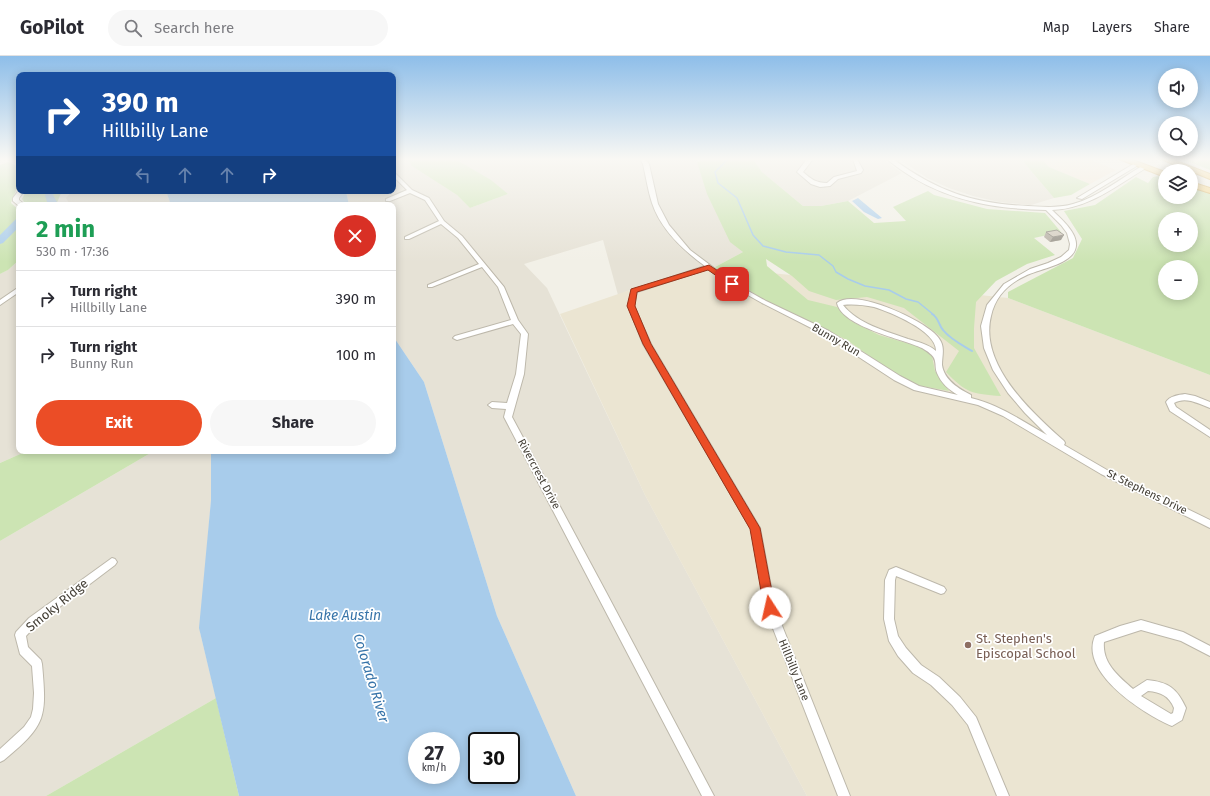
<!DOCTYPE html>
<html lang="en">
<head>
<meta charset="utf-8">
<style>
	body { margin:0; font-family:"Fira Sans",sans-serif; background:#f7f7f7; color:#2b2b33; height:100vh; display:flex; flex-direction:column; font-size:15px; white-space:nowrap }
	* { box-sizing:border-box; margin:0 }
	p { font-size:13px; color:#7c7c81 }
	.icon { flex:none; width:22px; height:22px; fill:none; stroke:currentColor; stroke-width:2; stroke-linecap:round; stroke-linejoin:round }
	.map { position:relative; flex:1; overflow:hidden }
	.details { position:absolute; left:16px; top:146px; width:380px; height:252px; display:flex; flex-direction:column; background:#fff; border-radius:8px; box-shadow:0 2px 10px #0003 }
	.details>* { flex:none }
	.top-card { position:absolute; left:16px; top:16px; width:380px; height:122px; border-radius:8px; box-shadow:0 2px 10px #0003; background:#1a4fa0; color:#fff; overflow:hidden }
	.tools { position:absolute; left:1158px; top:12px; display:grid; gap:8px }
	.tools a { display:grid; place-items:center; width:40px; height:40px; border-radius:50%; background:#fff; box-shadow:0 2px 10px #0003; font-size:20px }
	.speed { position:absolute; left:408px; top:676px; display:flex; gap:8px; font-size:20px; font-weight:700; text-align:center }
	.speed>* { display:grid; place-content:center; width:52px; height:52px; border-radius:50%; background:#fff; box-shadow:0 2px 10px #0003; line-height:1 }
	.speed small { font-size:10px; font-weight:400 }
	.speed .limit { border:2px solid #111; border-radius:6px; background:#fff; color:#111 }
	.pin { position:absolute; display:grid; place-items:center; width:34px; height:34px; color:#fff; margin:-17px; border-radius:8px; box-shadow:0 2px 6px #0006 }
	.me { position:absolute; width:44px; margin:-22px; rotate:350deg; stroke-linejoin:round; filter:drop-shadow(0 0 3px #0008) }
	.turn { display:flex; align-items:center; gap:14px; height:84px; padding:0 20px; font-size:18px }
	.turn .icon { width:52px; height:52px; stroke-width:2.5 }
	.turn b { display:block; font-size:28px; line-height:34px }
	.lanes { display:flex; align-items:center; height:38px; padding:0 20px; background:#0003; justify-content:center; gap:20px; direction:ltr }
	.lanes .off { opacity:.35 }
	.round { display:grid; place-items:center; flex:none; width:42px; height:42px; border-radius:21px; background:#f7f7f7 }
	.head { display:flex; align-items:center; justify-content:space-between; height:68px; padding:0 20px }
	h1 { font-size:24px; font-weight:700; line-height:30px; color:#1e9e55 }
	.primary-button { display:flex; gap:8px; margin-top:auto; padding:8px 20px }
	.primary-button a { flex:1; height:46px; border-radius:24px; background:#eb4d26; color:#fff; font-size:16px; font-weight:700; line-height:46px; text-align:center }
	.primary-button a+a { background:#f7f7f7; color:#2b2b33 }
	ul { padding:0; list-style:none }
	li { display:flex; align-items:center; gap:12px; height:56px; padding:0 20px; border-top:1px solid #e1e1e2 }
	li div { flex:1 }
	li b { display:block; font-size:15px }
	li em { font-style:normal }
	header { display:flex; align-items:center; gap:24px; box-sizing:border-box; height:56px; padding:0 20px; background:#fff; border-bottom:1px solid #e1e1e2 }
	header strong { font-size:19px }
	nav { display:flex; gap:22px; margin-inline-start:auto; font-size:14px }
	.search { width:280px; height:36px; background:#f7f7f7; display:flex; align-items:center; gap:10px; box-sizing:border-box; padding:0 14px; border-radius:22px; color:#7c7c81; font-size:15px }
	.map>svg:first-child { display:block }
	.residential { fill:#e6e2d6 }
	.commercial { fill:#f3e7d4 }
	.education { fill:#ebe5d2 }
	.green { fill:#cce4b3; fill-rule:evenodd }
	.water { fill:#a8cceb; fill-rule:evenodd }
	.lines { fill:none; stroke-linecap:round; stroke-linejoin:round }
	.stream-far1 { stroke:#a8cceb; stroke-width:1.5 }
	.stream { stroke:#a8cceb; stroke-width:2 }
	.river { fill:#a8cceb; fill-rule:evenodd }
	.minor-casing { stroke:#bdb8ab; stroke-width:2 }
	.highway-casing { stroke:#d2a442; stroke-width:2 }
	.minor { fill:#fff; fill-rule:evenodd }
	.highway { fill:#f4ce71; fill-rule:evenodd }
	.wall { fill:#b5afa3 }
	.shaded-wall { fill:#948f85 }
	.building { fill:#d3ccbe; stroke:#948f85 }
	.route { fill:#eb4d26; stroke:#993219 }
	.education-dot { fill:#8d6e63; stroke:#fff; stroke-width:1.5 }
	.labels { text-anchor:middle; dominant-baseline:central; stroke-width:3.5; stroke-linejoin:round; paint-order:stroke }
	.street-label { font-size:11px; fill:#454037; stroke:#fff }
	.near-street-label { font-size:13px; fill:#454037; stroke:#fff }
	.near-education-label { font-size:13px; fill:#785e54; stroke:#fff; text-anchor:start }
	.near-water-label { font-size:14px; font-style:italic; fill:#3774a9; stroke:#fff }
</style>
</head>
<body>
<header>
<strong>GoPilot</strong>
<div class="search"><svg class="icon" aria-label="search" viewBox="0 0 24 24"><circle cx="10" cy="10" r="6"/><path d="M15 15l6 6"/></svg>Search here</div>
<nav><a>Map</a><a>Layers</a><a>Share</a></nav>
</header>
<div class="map">
<svg width="1210" height="740" viewBox="0 0 1210 740">
	<rect width="100%" height="100%" fill="#f2f0e7"/>
	<!-- residential -->
	<path class="residential" d="M393 103H408L413 110 457 139 470 152 508 138 455 103H695L743 196 715 211 630 234 618 239 603 184 524 208 547 232 645 439 807 740H576L497 560 424 326 393 280V149H349L348 144 346 135H393Z
		M753 103H883L902 117 848 145 821 150H803L762 116Z
		M899 103H1021L1054 142 1031 149 999 146 973 140 949 132 927 122Z
		M72 135H166L171 149H70L66 142Z
		M19 204V395H27L0 407V218L8 214Z
		M154 395H211V444L200 576 216 642 46 740H0V485Z"/>
	<!-- commercial -->
	<path class="commercial" d="M1042 103H1089L1116 114 1090 128 1049 111Z"/>
	<!-- education -->
	<path class="education" d="M715 211 1008 242 1210 319V740H807L645 439 560 258 630 234Z"/>
	<!-- green -->
	<path class="green" d="M408 103H455L491 124 508 138 470 152 457 139 412 110Z
		M705 103H753L762 116 803 150H821L848 145 874 167 906 165 893 151 928 135 934 139 987 153 1045 157 1061 176 1034 182 1055 199 1027 208 996 225 976 246 974 272V292L1001 340C972 338 966 337 946 316L959 295 904 252 867 241 836 244 809 235 792 220 766 203 767 210 808 244 837 251 851 265 879 279 927 293 932 300 935 315 949 335 916 329 886 312 847 284 765 245 715 211 743 196 730 186 707 138 697 106Z
		M1021 103H1042L1049 111 1090 128 1071 139 1054 142Z
		M1182 103H1210V114Z
		M8 106 17 110C21 131 17 129 11 147L19 154V204L8 214 0 218V109Z
		M1159 120 1165 121V141H1191V129L1210 136V319L1008 242V236L1073 202 1082 183 1064 155 1095 149 1136 121 1148 127 1153 121ZM1165 163H1191V189H1165ZM1165 211H1191V237H1165Z
		M26 135H62L56 149H26L22 143Z
		M27 395H154L0 485V407Z
		M216 642 239 740H46Z"/>
	<!-- water -->
	<path class="water" d="M166 135H346L349 149H171Z
		M858 142 882 162 878 163 864 156 852 145Z
		M393 280 424 326 497 560 576 740H239L199 572 211 444V395H393ZM417 685H451V719H417ZM477 685H511V719H477Z"/>
	<g class="lines">
		<!-- stream-far1 -->
		<path class="stream-far1" d="M728 103 715 116 718 127 737 142 753 179 763 190 786 196 819 199 833 210 836 216 848 223 865 230 889 234 906 243 918 246 934 259
			M0 182H3"/>
		<!-- stream -->
		<path class="stream" d="M932 258C939 262 938 268 943 274 950 283 962 289 972 295"/>
		<!-- river -->
		<path class="river" d="M47 135H56L53 139 57 146 54 149H44L47 146 45 139Z
			M19 162V171L3 187 0 188V179L16 163Z"/>
		<defs>
			<path id="minor" d="M14 103H19V106Z
				M640 103H645L649 108 658 148 669 169 690 194 734 227 766 245 829 275 900 320 919 330 958 339C949 334 941 327 937 317 935 313 936 309 935 305 934 299 927 295 922 292 903 283 842 271 837 247 855 232 923 264 937 280 946 290 942 298 942 309 944 324 959 333 971 339V342C1000 349 1022 365 1047 379L1025 357 1008 337 993 314 984 292 981 270 987 249 1004 228 1030 213 1048 207 1061 201 1069 194 1070 188 1067 177 1061 169 1046 154C998 153 953 146 912 121 904 116 895 110 887 103H893C937 135 973 148 1028 150 1043 151 1059 152 1073 148 1098 141 1120 123 1142 110H1146V112C1116 130 1088 153 1052 154 1061 163 1081 179 1075 194 1069 209 1039 213 1025 220 1008 228 995 241 991 260 979 308 1031 356 1064 385L1065 387 1064 389 1107 414 1210 464V472L1101 418 1003 360 978 349 914 334 894 324 825 279 762 247 730 229 708 213 637 236 634 250 651 288 760 472 775 552 850 740H838L765 552 751 473 643 288 628 250 632 234 705 210C683 194 661 174 652 147 648 135 646 121 643 108ZM843 249C853 248 864 249 874 251 890 256 937 275 936 295 928 288 918 286 908 283 886 275 858 268 843 249Z
				M807 103H813L803 116C811 123 816 127 827 127L834 121 857 115 853 103H857L863 114 861 117 838 123 830 130 820 131 811 128 797 116Z
				M1135 107 1140 108 1082 143 1077 142Z
				M393 115 412 134 429 142 444 165 462 180 504 231 518 264 528 278 524 318 512 361 606 536 714 740H702L504 361 506 353 492 352 488 349 492 346 507 347 516 318 521 278 513 268 457 284 453 282 455 280 511 264 498 231 482 211 432 231H428V229L479 208 458 182 441 168 409 183H405V181L439 165 425 144 410 137 390 145H386V143L407 134 393 120Z
				M19 134V135H24L19 142V144L25 149 19 150 13 145V142Z
				M19 231V236L0 249V244Z
				M1185 338 1195 340 1210 346V352C1199 348 1186 340 1174 347L1176 351 1210 374V381L1170 355 1166 346C1170 340 1178 339 1185 338Z
				M112 502 115 503 117 506 115 509 37 568 26 580 28 591 41 604 42 608C47 662 46 669 4 704L0 706V693L24 671 31 661 33 653 34 637 32 610 20 598 15 579 16 576 29 562Z
				M896 511 944 531 946 534 944 537 941 538 896 520 895 524 894 563 898 580 906 592 921 609 939 621 960 641 976 661 1009 740H997L968 669 952 649 931 629 913 617 898 600 889 585 884 563 885 524 889 514Z
				M1141 564 1183 576 1210 590V600L1181 585 1141 574 1104 586C1102 607 1118 620 1133 633L1147 624C1168 626 1177 632 1186 652L1182 664 1172 670C1144 658 1079 617 1095 580L1120 570ZM1148 635C1161 636 1169 640 1174 652L1173 657 1171 658 1141 640Z"/>
			<path id="highway" d="M1119 103H1130L1165 116V121Z
				M1161 103H1171L1210 118V123Z
				M1191 126 1210 132V137L1191 131Z"/>
		</defs>
		<!-- minor casing -->
		<use href="#minor" class="minor-casing"/>
		<!-- highway casing -->
		<use href="#highway" class="highway-casing"/>
		<!-- minor -->
		<use href="#minor" class="minor"/>
		<!-- highway -->
		<use href="#highway" class="highway"/>
	</g>
	<!-- wall -->
	<path class="wall" d="M1046 176 1061 184 1050 186 1044 181Z"/>
	<!-- shaded-wall -->
	<path class="shaded-wall" d="M1064 179 1061 184 1050 186 1053 181Z"/>
	<!-- building -->
	<path class="building" d="M1057 174 1064 179 1053 181 1046 176Z"/>
	<!-- sky -->
	<linearGradient id="sky" x2="0" y2="1"><stop stop-color="#8ebee9"/><stop offset="0.5" stop-color="#f9f8f4"/><stop offset="1" stop-color="#f9f8f4" stop-opacity="0"/></linearGradient>
	<rect width="1210" height="206" fill="url(#sky)"/>
	<!-- route -->
	<path class="route" d="M709 209 735 226V229H730L708 214 637 236 635 250 651 288 760 472 775 552 774 556 770 558 766 556 764 552 750 473 643 288 627 250 631 233Z"/>
	<!-- markers -->
	<circle class="education-dot" cx="968" cy="589" r="4"/>
	<g class="labels">
		<!-- street labels -->
		<g class="street-label">
			<text transform="translate(836 284) rotate(30)">Bunny Run</text>
			<text transform="translate(539 418) rotate(62)">Rivercrest Drive</text>
			<text transform="translate(1147 436) rotate(26)">St Stephens Drive</text>
			<text transform="translate(794 614) rotate(68)">Hillbilly Lane</text>
		</g>
		<!-- near-street labels -->
		<g class="near-street-label">
			<text transform="translate(57 549) rotate(-39)">Smoky Ridge</text>
		</g>
		<!-- near-education labels -->
		<g class="near-education-label">
			<text x="976" y="582">St. Stephen's<tspan x="976" dy="15">Episcopal School</tspan></text>
		</g>
		<!-- near-water labels -->
		<g class="near-water-label">
			<text x="345" y="559">Lake Austin</text>
			<text transform="translate(371 622) rotate(73)">Colorado River</text>
		</g>
	</g>
</svg>
<div class="tools">
<a><svg class="icon" aria-label="sound" viewBox="0 0 24 24"><path d="M4 9h4l5-4v14l-5-4H4zM17 9q2 3 0 6"/></svg></a>
<a><svg class="icon" aria-label="search" viewBox="0 0 24 24"><circle cx="10" cy="10" r="6"/><path d="M15 15l6 6"/></svg></a>
<a><svg class="icon" aria-label="layers" viewBox="0 0 24 24"><path d="M12 4l9 5-9 5-9-5zM3 14l9 5 9-5"/></svg></a>
<a>+</a>
<a>−</a>
</div>
<div class="speed"><div>27<small>km/h</small></div><div class="limit">30</div></div>
<div class="pin" style="left:732px;top:228px;background:#d93025"><svg class="icon" aria-label="arrive" viewBox="0 0 24 24"><path d="M6 21V4h12l-3 4 3 4H6"/></svg></div>
<svg class="me" style="left:770px;top:552px" viewBox="-20 -20 40 40"><circle r="19" fill="#fff"/><path d="M0-13L10 11 0 6-10 11z" fill="#eb4d26"/></svg>
<div class="top-card">
<div class="turn"><svg class="icon" aria-label="right" viewBox="0 0 24 24"><path d="M7 20v-9h11M14 6l5 5-5 5"/></svg><div><b>390 m</b>Hillbilly Lane</div></div>
<div class="lanes"><svg class="icon off" aria-label="left" viewBox="0 0 24 24"><path d="M17 20v-9H6M10 6l-5 5 5 5"/></svg><svg class="icon off" aria-label="ahead" viewBox="0 0 24 24"><path d="M12 20V5M6 11l6-6 6 6"/></svg><svg class="icon off" aria-label="ahead" viewBox="0 0 24 24"><path d="M12 20V5M6 11l6-6 6 6"/></svg><svg class="icon" aria-label="right" viewBox="0 0 24 24"><path d="M7 20v-9h11M14 6l5 5-5 5"/></svg></div>
</div>
<section class="details">
<div class="head"><div><h1>2 min</h1><p>530 m · 17:36</p></div><a class="round" style="background:#d93025;color:#fff"><svg class="icon" aria-label="close" viewBox="0 0 24 24"><path d="M6 6l12 12M18 6L6 18"/></svg></a></div>
<ul>
<li><svg class="icon" aria-label="right" viewBox="0 0 24 24"><path d="M7 20v-9h11M14 6l5 5-5 5"/></svg><div><b>Turn right</b><p>Hillbilly Lane</p></div><em>390 m</em></li>
<li><svg class="icon" aria-label="right" viewBox="0 0 24 24"><path d="M7 20v-9h11M14 6l5 5-5 5"/></svg><div><b>Turn right</b><p>Bunny Run</p></div><em>100 m</em></li>
</ul>
<div class="primary-button"><a>Exit</a><a>Share</a></div>
</section>
</div>
</body>
</html>
